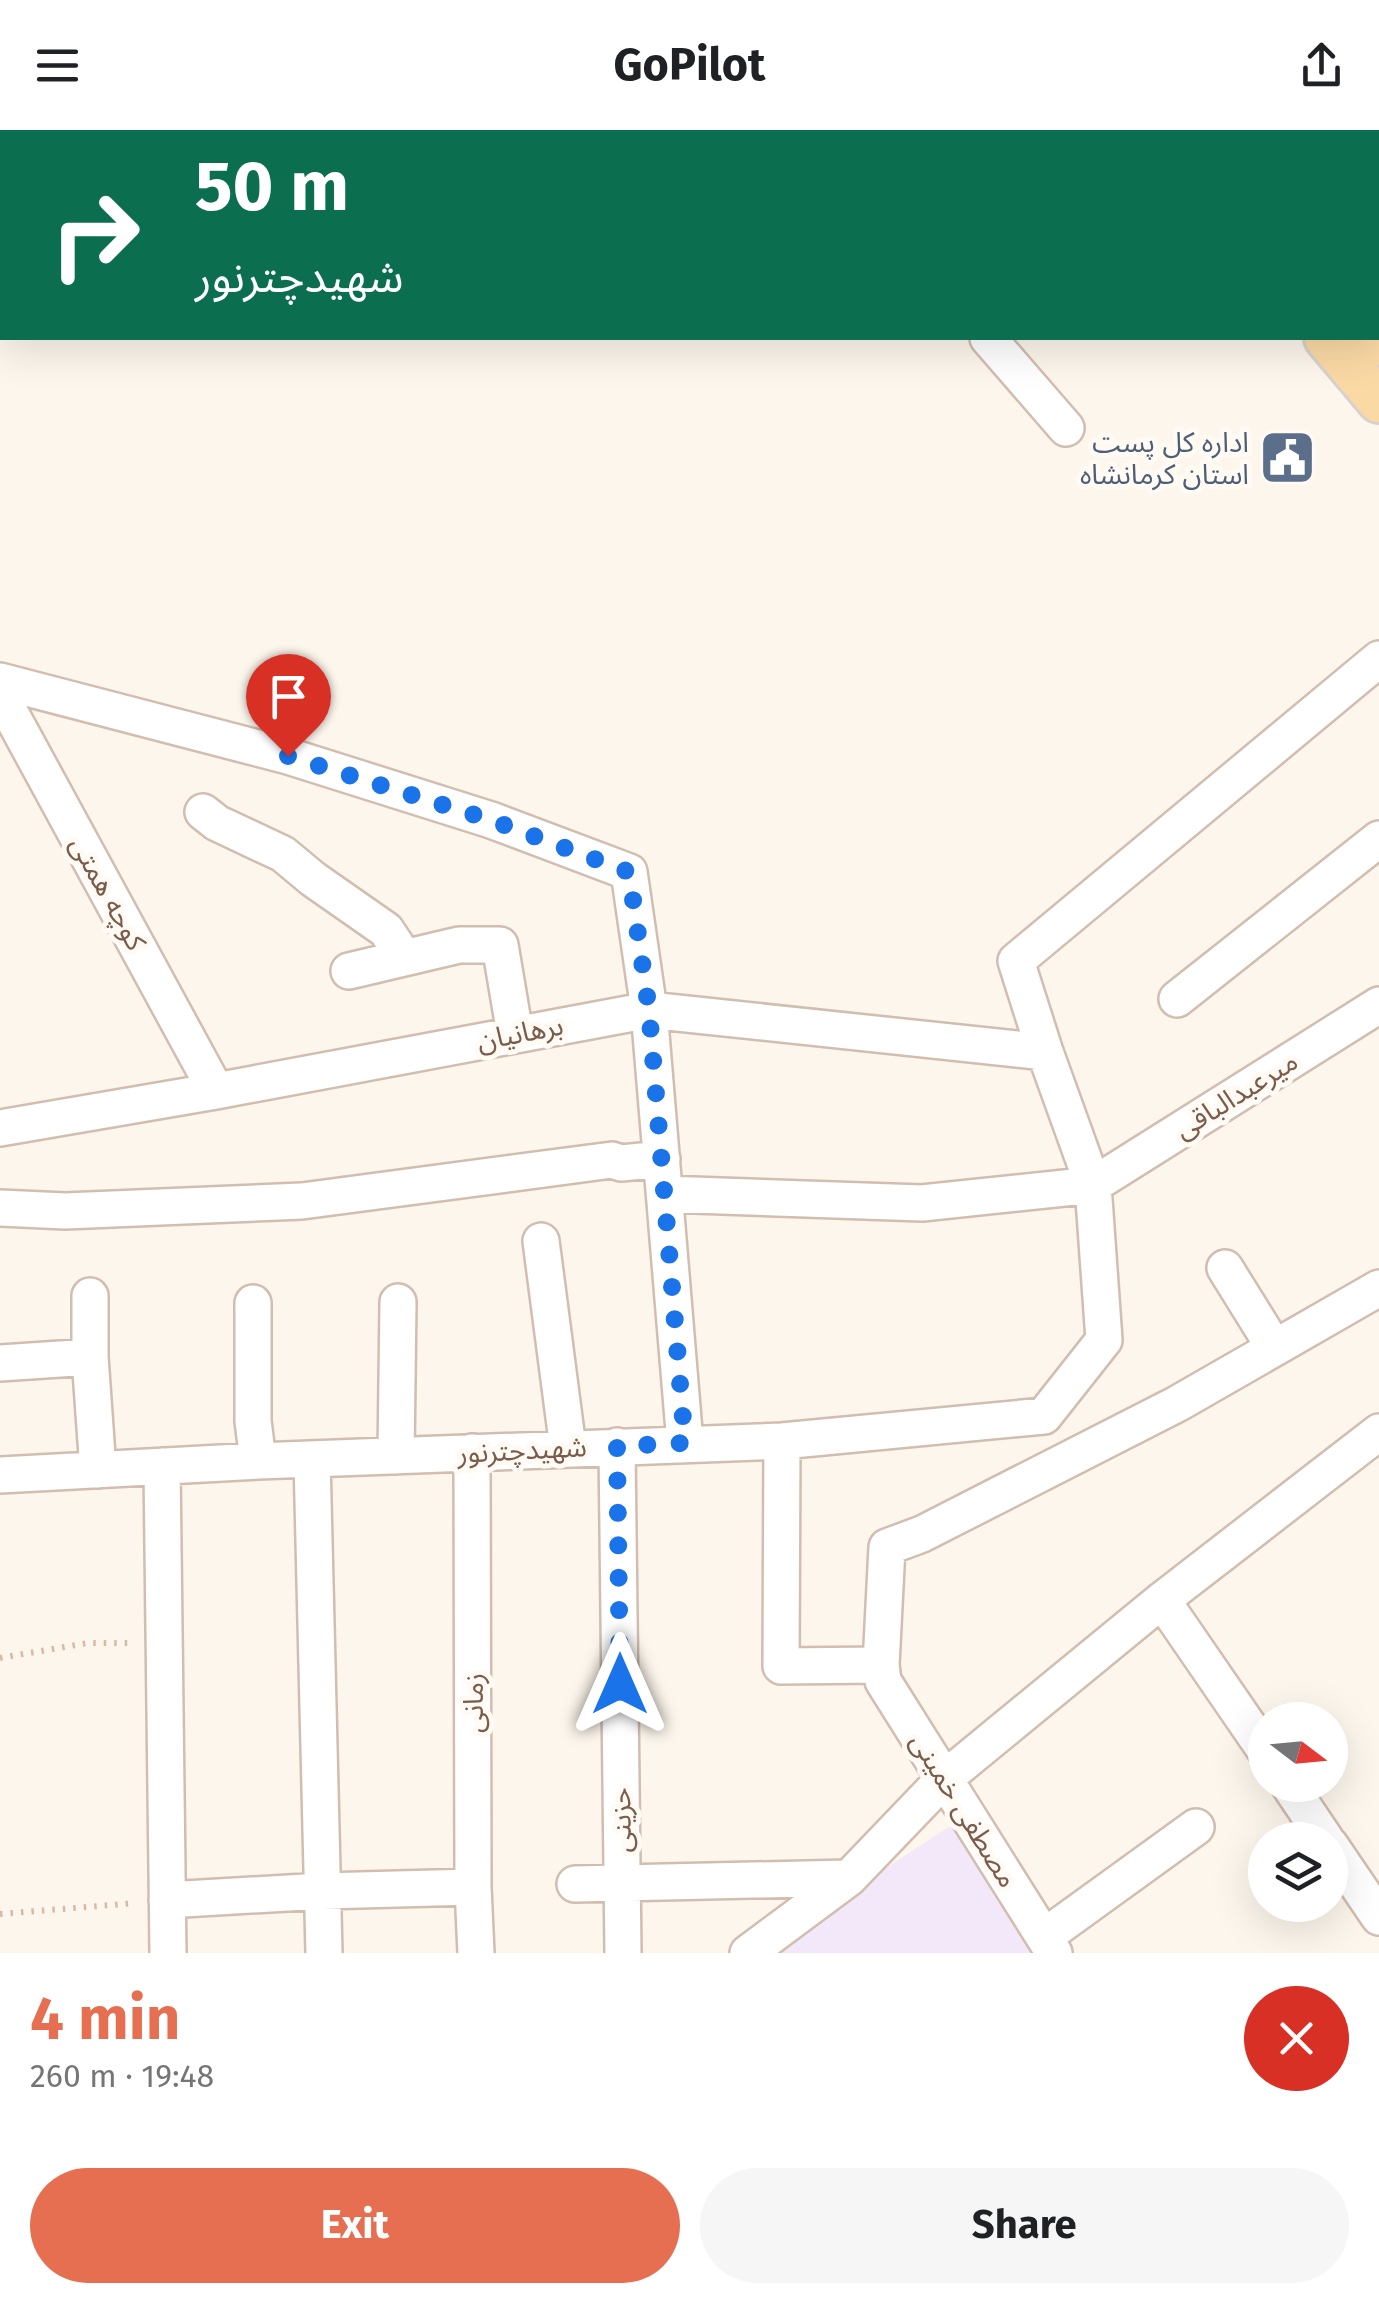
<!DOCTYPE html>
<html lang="en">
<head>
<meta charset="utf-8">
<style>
	body { margin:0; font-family:"Fira Sans","Noto Sans Arabic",sans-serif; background:#f6f6f6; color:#202124; height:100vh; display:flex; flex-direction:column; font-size:38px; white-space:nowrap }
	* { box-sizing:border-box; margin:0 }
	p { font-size:32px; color:#757577 }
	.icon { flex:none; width:55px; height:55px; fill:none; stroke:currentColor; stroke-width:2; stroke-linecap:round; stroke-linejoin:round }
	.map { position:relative; height:1823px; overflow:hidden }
	.panel { display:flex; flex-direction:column; background:#fff; flex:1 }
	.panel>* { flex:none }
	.top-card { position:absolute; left:0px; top:0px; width:1380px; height:210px; box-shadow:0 10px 40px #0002; background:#0b6e4f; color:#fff; overflow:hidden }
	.needle { width:65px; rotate:106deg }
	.fabs { position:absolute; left:1248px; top:1572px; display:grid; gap:20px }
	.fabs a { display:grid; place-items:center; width:100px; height:100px; border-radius:50%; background:#fff; box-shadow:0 10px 40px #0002; font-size:50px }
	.pin { position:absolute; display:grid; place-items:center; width:85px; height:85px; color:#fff; margin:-102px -42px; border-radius:50% 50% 50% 0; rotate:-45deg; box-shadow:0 0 10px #0007 }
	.pin .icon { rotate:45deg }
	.me { position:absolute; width:110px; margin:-55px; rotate:0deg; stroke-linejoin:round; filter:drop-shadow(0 0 8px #0008) }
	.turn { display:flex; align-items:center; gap:35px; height:210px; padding:0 30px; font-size:45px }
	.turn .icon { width:130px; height:130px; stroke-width:2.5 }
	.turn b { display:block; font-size:70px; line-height:85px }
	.round { display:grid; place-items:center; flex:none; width:105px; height:105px; border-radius:52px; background:#f6f6f6 }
	.overview { display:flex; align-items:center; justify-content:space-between; height:170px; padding:0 30px }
	h1 { font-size:60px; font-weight:700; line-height:75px; color:#e76f51 }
	.primary-button { display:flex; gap:20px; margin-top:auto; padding:20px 30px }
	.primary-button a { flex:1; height:115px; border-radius:60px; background:#e76f51; color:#fff; font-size:40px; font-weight:700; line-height:115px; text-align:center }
	.primary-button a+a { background:#f6f6f6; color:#202124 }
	header { display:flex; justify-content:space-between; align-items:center; height:130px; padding:0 30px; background:#fff; font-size:45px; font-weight:700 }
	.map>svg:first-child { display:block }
	.education { fill:#f3e8fa }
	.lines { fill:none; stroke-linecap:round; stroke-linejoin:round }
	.minor-casing { stroke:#d1beb0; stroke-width:40 }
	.major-casing { stroke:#dad1cd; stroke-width:48 }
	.path { stroke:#d9b8a5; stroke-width:6; stroke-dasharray:2.5 8; stroke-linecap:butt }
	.minor { stroke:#fff; stroke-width:35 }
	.major { stroke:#fbd9a5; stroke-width:42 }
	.route { stroke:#1a73e8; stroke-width:18; stroke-dasharray:0 32.4 }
	.labels { text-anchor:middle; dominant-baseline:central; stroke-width:10; stroke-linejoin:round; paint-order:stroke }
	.service-label { font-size:28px; fill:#4e5e75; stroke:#fffaf3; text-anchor:end }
	.street-label { font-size:28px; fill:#7a5c4d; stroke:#fffaf3 }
</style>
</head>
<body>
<header><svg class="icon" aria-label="menu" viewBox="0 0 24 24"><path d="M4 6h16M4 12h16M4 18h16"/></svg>GoPilot<svg class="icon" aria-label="share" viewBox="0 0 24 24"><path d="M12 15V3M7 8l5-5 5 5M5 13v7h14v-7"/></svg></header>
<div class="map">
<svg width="1379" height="1823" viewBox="0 0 1379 1823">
	<rect width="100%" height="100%" fill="#fdf6ec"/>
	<!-- education -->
	<path class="education" d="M952 1695 1035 1823H755Z"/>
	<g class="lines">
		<defs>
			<path id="minor" d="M812 0 814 2
				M1378 168 1379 167
				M988 208 1066 298
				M0 551 288 626 491 690 629 742 649 880 685 1313
				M0 564 216 961
				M203 682 217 693 283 724 313 749 386 800 404 827
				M349 841 459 815H500L515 904
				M1177 869 1379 709
				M0 998 216 961 649 880 1045 922
				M665 1064 922 1073 1093 1055 1379 875
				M0 1078 65 1081 302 1071 612 1030 621 1033 662 1029
				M541 1111 568 1318
				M1225 1138 1274 1217
				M253 1173V1291L258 1331
				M90 1227 98 1340
				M0 1233 90 1227V1166
				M782 1311 781 1536 881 1535
				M617 1316 623 1823
				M472 1322 473 1757 476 1823
				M396 1326 398 1172
				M312 1329 324 1823
				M162 1336 168 1823
				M0 1345 258 1331 782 1311 1044 1286 1104 1210 1093 1055 1045 922 1016 831 1379 529
				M1162 1470 1265 1620
				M1289 1655 1326 1710
				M1330 1715 1379 1787
				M575 1754 849 1748
				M167 1770 322 1761 473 1757
				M1044 1807 1196 1697
				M748 1823 849 1748 944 1649 1162 1470 1379 1302
				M1054 1823 883 1551 881 1535 887 1417 922 1404 1177 1274 1379 1158"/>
			<path id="major" d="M1151 0 1154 2
				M1198 0 1200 2
				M1326 208 1379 271
				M1373 208 1379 214"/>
		</defs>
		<!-- minor casing -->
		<use href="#minor" class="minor-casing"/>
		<!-- major casing -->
		<use href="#major" class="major-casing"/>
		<!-- path -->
		<path class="path" d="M0 1528 88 1513H133
			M0 1784 136 1773"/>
		<!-- minor -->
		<use href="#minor" class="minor"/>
		<!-- major -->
		<use href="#major" class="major"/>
	</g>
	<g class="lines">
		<!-- route -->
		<path class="route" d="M288 626 491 690 629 742 649 880 685 1313 617 1316 620 1554"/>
	</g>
	<!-- icons -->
	<defs>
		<symbol id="civic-square" viewBox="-11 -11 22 22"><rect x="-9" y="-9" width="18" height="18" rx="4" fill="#5c6f8a" stroke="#fffaf3"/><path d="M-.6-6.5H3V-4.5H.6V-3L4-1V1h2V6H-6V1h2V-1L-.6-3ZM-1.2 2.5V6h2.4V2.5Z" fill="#fff"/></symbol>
	</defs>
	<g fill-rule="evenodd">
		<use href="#civic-square" x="1256" y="296" width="63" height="63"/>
	</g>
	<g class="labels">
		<!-- service labels -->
		<g class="service-label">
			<text x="1249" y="312">اداره کل پست<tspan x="1249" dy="32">استان کرمانشاه</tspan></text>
		</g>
		<!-- street labels -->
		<g class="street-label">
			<text transform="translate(108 763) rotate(61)">کوچه همتی</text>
			<text transform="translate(520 903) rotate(-11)">برهانیان</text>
			<text transform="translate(1236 965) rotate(-32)">میرعبدالباقی</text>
			<text transform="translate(522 1320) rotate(-3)">شهیدچترنور</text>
			<text transform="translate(473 1573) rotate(-90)">زمانی</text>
			<text transform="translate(964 1680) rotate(58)">مصطفی خمینی</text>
			<text transform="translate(621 1690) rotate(-91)">حزینی</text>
		</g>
	</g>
</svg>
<div class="fabs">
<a><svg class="needle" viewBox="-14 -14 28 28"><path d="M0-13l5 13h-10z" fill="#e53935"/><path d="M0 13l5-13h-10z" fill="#757577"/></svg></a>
<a><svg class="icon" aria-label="layers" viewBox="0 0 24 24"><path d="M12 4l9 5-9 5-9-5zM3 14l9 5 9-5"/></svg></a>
</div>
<div class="pin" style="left:288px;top:626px;background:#d93025"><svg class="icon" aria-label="arrive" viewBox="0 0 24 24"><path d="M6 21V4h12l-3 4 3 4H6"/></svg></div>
<svg class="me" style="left:620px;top:1554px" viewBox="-20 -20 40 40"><path d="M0-17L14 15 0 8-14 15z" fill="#1a73e8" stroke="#fff" stroke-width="4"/></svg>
<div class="top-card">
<div class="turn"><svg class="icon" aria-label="right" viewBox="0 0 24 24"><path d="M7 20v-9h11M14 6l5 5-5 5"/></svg><div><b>50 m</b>شهیدچترنور</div></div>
</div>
</div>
<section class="panel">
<div class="overview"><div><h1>4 min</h1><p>260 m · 19:48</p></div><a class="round" style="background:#d93025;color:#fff"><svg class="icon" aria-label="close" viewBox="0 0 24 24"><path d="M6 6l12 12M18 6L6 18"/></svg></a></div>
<div class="primary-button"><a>Exit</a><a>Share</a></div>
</section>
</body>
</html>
